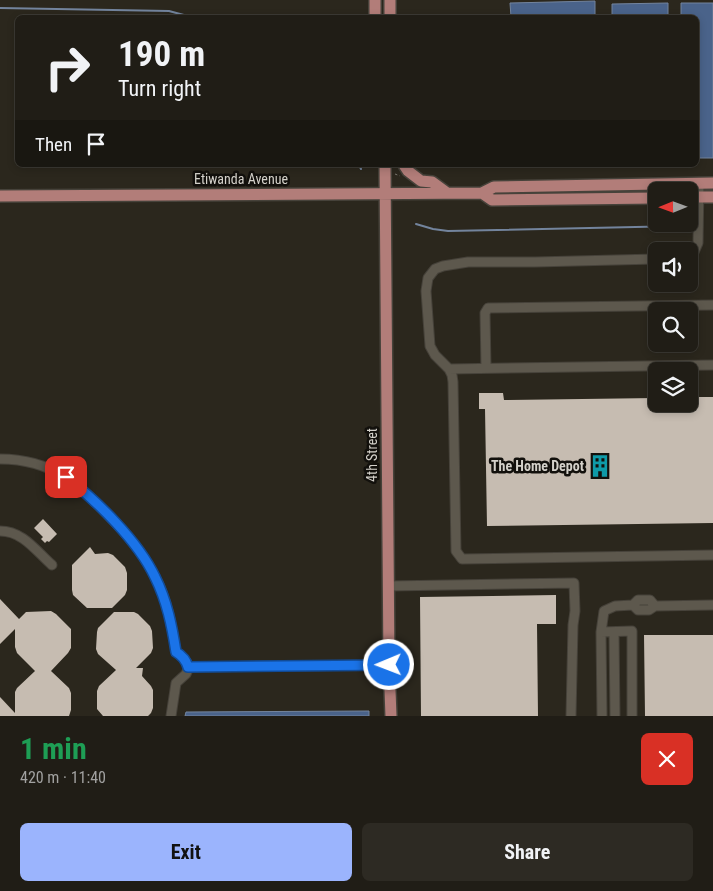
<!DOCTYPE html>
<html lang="en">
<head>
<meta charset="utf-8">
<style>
	body { margin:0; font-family:"Roboto Condensed",sans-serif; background:#2d2a23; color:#f1f3f6; height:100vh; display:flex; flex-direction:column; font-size:19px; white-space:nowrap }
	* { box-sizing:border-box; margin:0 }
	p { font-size:16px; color:#a2a2a1 }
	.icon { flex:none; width:28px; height:28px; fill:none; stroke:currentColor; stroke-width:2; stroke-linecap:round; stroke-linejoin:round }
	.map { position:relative; height:716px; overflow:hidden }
	.sheet { display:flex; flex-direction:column; background:#201d16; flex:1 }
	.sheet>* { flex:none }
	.guide { position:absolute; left:15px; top:15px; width:684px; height:152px; border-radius:8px; box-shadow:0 2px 8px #0003,0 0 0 1px #3d3b35; background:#201d16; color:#f1f3f6; overflow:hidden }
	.needle { width:32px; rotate:269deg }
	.controls { position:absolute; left:648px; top:182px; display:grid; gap:10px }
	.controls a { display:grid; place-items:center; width:50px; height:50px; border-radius:8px; background:#201d16; box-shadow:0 2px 8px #0003,0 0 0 1px #3d3b35; font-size:25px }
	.pin { position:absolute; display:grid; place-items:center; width:42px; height:42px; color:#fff; margin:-21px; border-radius:10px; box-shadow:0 2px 8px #0006 }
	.me { position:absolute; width:55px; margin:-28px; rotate:269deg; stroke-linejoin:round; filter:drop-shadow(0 0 4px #0008) }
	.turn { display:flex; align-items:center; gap:18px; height:105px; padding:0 20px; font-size:22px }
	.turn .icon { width:65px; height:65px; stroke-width:2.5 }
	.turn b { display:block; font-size:35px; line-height:42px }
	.then { display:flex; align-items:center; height:48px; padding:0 20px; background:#0003; gap:10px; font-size:19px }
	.round { display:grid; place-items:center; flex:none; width:52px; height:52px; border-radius:8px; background:#2d2a23 }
	.headline { display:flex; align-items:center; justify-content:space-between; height:85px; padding:0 20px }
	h1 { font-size:30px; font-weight:700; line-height:38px; color:#1e9e55 }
	.button { display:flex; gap:10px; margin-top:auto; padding:10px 20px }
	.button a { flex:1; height:58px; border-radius:8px; background:#9bb4fd; color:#111; font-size:20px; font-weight:700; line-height:58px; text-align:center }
	.button a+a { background:#2d2a23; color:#f1f3f6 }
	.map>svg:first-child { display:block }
	.water { fill:#4a638a; stroke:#73849d }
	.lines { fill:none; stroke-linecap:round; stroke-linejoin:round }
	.stream { stroke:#73849d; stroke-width:2 }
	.building { fill:#c6bcb1 }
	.minor-casing { stroke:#46423a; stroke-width:11 }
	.major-casing { stroke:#46423a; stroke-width:14 }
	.path { stroke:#7b786f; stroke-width:1; stroke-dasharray:2.5 2.5; stroke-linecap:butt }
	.minor { stroke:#5d584d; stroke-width:9 }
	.major { stroke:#b27d79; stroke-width:11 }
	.route-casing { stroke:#114b97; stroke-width:12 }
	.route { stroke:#1a73e8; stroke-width:9 }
	.labels { text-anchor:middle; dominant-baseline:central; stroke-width:5; stroke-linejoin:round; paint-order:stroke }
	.street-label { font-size:14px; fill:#d4d1ca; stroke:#12100c }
	.poi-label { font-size:14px; font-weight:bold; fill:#d4d1ca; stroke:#12100c; text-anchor:end }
</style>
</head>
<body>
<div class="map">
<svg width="713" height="716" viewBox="0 0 713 716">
	<rect width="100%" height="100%" fill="#2b271d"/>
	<!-- water -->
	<path class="water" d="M595 1V17H511L510 3Z
		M668 3V17H612V4Z
		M681 3H713V158H696V18L681 17Z
		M369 711V716H185L186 712Z"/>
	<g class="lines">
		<!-- stream -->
		<path class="stream" d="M0 8 169 11 195 18
			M359 165 361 169
			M416 224 433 229 448 231 682 226"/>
	</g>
	<!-- building -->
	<path class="building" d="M479 393H503L504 400 656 398V404H689V397H713V523L487 526 485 409H479Z
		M43 519 57 534 49 542 47 541 45 543 41 539 43 537 34 528Z
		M90 547 95 554 108 553 113 555 125 567 127 573V590L125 595 112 608H87L73 595 72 590V565Z
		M556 595V624H537L538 716H421L420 597Z
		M0 599 19 619 26 612 51 611 56 614 71 629V648L68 653 51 671 69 688 71 693V710L69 716H0V697L15 713V692L17 688 35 671 17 653 15 647V629L0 644Z
		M114 612H134L138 614 150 626 152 631 153 648 151 653 136 668H143L142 676 151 686 153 690V708L151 713 148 716H103L97 709V691L99 686 116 670 98 654 96 649 97 632 98 628Z
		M644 635H713V716H645Z"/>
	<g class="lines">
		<defs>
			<path id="minor" d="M689 255 694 252 698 243 699 183
				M656 259 535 262H468L443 266 435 269 428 278 426 291 430 346 435 355 449 369 452 375 453 382 456 551 462 559 713 555
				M486 368 485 313 488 308 713 305
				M449 369 713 365
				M0 459C22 459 46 465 65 477 77 484 87 495 97 504 119 526 140 547 154 575 167 598 172 626 176 652 183 656 186 660 189 667L186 674 176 683 171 716
				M0 531C23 531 36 551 52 565
				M388 586 574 583 575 611 573 625 571 716
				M655 606 713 605
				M601 632 632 631V716
				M614 632 615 716
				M189 667 389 665
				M602 716 601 632 604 611 615 606 633 605 638 600H650L655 606 649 610H638L633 605"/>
			<path id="major" d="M375 0V18
				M390 0V18
				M385 165 389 665 391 716
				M404 165 408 171 421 181 432 182 447 193
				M482 193 492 200 656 198
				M0 196 482 193 494 187 713 183
				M689 197H713"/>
		</defs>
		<!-- minor casing -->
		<use href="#minor" class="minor-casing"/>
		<!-- major casing -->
		<use href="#major" class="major-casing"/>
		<!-- path -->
		<path class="path" d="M395 174 400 176"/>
		<!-- minor -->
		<use href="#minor" class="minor"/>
		<!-- major -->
		<use href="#major" class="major"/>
	</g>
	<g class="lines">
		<defs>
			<path id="route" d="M66 477C97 501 138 541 155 577 167 601 172 626 176 652 183 656 186 660 188 667L389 665"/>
		</defs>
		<!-- route casing -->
		<use href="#route" class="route-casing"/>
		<!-- route -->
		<use href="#route" class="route"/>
	</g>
	<!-- icons -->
	<defs>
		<symbol id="building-bare" viewBox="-9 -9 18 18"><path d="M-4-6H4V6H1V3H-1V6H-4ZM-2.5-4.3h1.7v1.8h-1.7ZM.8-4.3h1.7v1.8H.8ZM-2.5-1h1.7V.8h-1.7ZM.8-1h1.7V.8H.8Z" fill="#0f9aa8" stroke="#12100c" stroke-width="2.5" paint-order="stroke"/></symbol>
	</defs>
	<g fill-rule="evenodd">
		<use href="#building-bare" x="584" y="450" width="32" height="32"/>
	</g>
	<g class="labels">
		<!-- street labels -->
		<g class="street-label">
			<text x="241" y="179">Etiwanda Avenue</text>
			<text transform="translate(372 455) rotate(-90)">4th Street</text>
		</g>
		<!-- poi labels -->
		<g class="poi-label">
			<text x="584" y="466">The Home Depot</text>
		</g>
	</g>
</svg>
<div class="controls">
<a><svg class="needle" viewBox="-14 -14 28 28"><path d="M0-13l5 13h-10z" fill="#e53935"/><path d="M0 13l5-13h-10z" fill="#a2a2a1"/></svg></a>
<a><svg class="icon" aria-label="sound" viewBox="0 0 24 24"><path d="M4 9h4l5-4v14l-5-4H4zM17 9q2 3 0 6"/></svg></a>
<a><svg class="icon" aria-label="search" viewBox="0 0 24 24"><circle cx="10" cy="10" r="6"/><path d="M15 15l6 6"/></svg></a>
<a><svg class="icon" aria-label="layers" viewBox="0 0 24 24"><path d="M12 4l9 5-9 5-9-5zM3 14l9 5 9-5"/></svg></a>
</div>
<div class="pin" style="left:66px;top:477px;background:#d93025"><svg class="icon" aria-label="arrive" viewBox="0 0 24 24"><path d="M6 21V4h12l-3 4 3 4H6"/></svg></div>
<svg class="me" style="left:389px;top:665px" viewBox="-20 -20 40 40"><circle r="17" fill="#1a73e8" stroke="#fff" stroke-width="3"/><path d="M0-11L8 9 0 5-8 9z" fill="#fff"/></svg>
<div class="guide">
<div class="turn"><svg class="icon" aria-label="right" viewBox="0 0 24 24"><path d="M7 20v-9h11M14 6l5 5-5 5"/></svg><div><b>190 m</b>Turn right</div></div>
<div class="then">Then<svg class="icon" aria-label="arrive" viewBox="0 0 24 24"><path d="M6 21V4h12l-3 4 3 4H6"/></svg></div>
</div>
</div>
<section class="sheet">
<div class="headline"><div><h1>1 min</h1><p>420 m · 11:40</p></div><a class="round" style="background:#d93025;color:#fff"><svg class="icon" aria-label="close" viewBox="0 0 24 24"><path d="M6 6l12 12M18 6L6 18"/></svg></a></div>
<div class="button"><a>Exit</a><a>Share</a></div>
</section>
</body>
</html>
